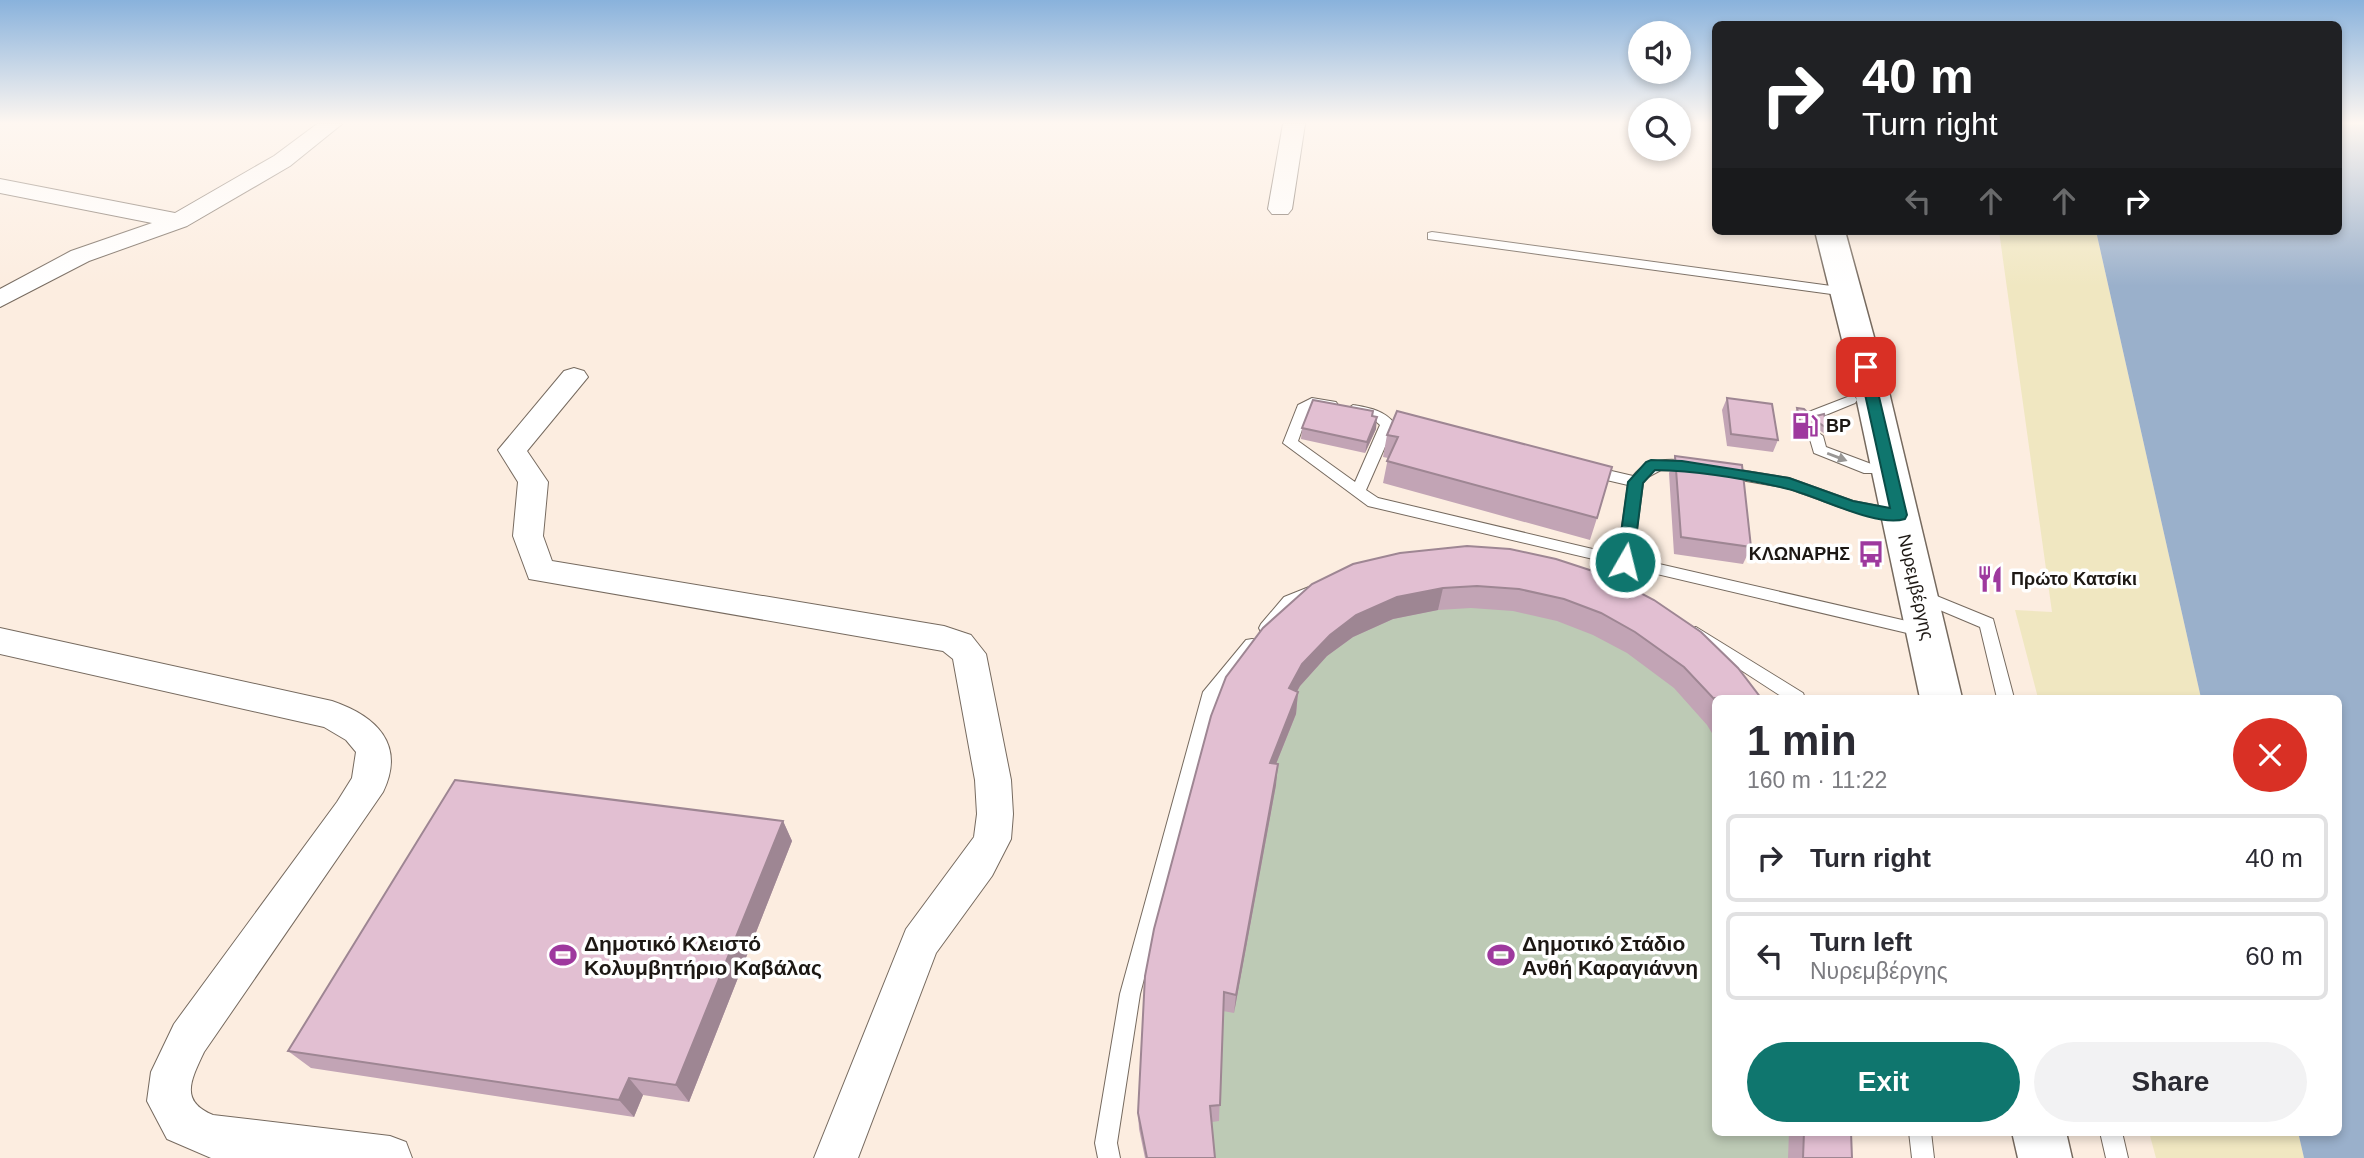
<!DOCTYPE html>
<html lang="en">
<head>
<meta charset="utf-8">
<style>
	body { margin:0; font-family:Helvetica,sans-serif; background:#f2f2f3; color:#2b2b33; height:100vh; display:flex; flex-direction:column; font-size:26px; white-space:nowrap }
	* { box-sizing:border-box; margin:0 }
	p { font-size:23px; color:#7c7c81 }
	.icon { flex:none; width:38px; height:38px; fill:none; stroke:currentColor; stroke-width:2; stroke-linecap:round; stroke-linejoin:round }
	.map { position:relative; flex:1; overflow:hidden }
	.panel { position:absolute; left:1712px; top:695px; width:630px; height:441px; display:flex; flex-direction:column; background:#fff; border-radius:10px; box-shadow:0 4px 10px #0003 }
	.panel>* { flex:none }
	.guide { position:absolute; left:1712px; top:21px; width:630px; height:214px; border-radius:10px; box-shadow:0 4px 10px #0003; background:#202124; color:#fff; overflow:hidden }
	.controls { position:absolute; left:1628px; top:21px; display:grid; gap:14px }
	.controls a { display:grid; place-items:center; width:63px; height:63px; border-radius:50%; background:#fff; box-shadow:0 4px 10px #0003; font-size:35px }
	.pin { position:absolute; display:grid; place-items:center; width:60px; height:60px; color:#fff; margin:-30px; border-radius:14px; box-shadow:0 4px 10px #0006 }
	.me { position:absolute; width:77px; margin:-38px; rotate:8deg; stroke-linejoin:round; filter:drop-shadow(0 0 5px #0008) }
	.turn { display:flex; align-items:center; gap:24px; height:147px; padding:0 35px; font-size:32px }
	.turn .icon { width:91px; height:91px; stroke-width:2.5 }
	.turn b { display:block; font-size:49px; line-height:60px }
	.lanes { display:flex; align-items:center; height:66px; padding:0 35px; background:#0003; justify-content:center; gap:35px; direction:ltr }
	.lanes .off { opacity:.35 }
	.round { display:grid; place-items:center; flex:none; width:74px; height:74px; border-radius:37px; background:#f2f2f3 }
	.head { display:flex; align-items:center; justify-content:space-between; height:119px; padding:0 35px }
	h1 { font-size:42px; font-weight:700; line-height:52px }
	.action { display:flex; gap:14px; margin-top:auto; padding:14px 35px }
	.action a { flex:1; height:80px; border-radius:42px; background:#0f766e; color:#fff; font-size:28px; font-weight:700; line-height:80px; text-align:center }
	.action a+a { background:#f2f2f3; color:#2b2b33 }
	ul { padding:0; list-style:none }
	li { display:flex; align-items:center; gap:21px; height:88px; margin:0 14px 10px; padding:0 21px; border:4px solid #e1e1e2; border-radius:10px }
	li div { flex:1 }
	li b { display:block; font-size:26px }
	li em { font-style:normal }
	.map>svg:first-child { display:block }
	.green { fill:#bdcab5 }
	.sand { fill:#f0e7c1 }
	.water { fill:#9ab0cb }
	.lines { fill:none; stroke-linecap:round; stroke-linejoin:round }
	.lane-casing { stroke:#766a5f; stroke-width:2 }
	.street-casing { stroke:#766a5f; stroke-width:2 }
	.primary-casing { stroke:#766a5f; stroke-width:3 }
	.lane { fill:#fff; fill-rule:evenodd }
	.street { fill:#fff; fill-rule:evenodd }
	.primary { fill:#fff; fill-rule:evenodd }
	.wall { fill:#c2a4b5 }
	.shaded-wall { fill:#9e8693 }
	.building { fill:#e2bfd2; stroke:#9e8693; stroke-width:2 }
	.oneway { fill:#999795 }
	.route { fill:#0f766e; stroke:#0a4d48; stroke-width:2 }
	.labels { text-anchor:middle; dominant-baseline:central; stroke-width:7; stroke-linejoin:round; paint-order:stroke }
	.poi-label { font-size:18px; font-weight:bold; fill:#1d1814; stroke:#fff; text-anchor:start }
	.street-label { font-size:18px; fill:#1d1814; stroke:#fff }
	.near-poi-label { font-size:21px; font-weight:bold; fill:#1d1814; stroke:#fff; text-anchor:start }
</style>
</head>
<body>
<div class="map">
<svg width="2364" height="1158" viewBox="0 0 2364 1158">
	<rect width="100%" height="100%" fill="#fcede0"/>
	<!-- green -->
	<path class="green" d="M1504 571 1715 698V1132H1833L1834 1158H1145L1258 652Z"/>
	<!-- sand -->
	<path class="sand" d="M1999 231H2096L2201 698H2038L2015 610 2052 612Z
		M2149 1132H2298L2304 1158H2156Z"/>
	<!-- water -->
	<path class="water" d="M2338 124H2364V1158H2304L2298 1132H2338V698H2201L2096 231H2338Z"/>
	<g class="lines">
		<defs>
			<path id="lane" d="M1432 232 1846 288 1852 292 1846 296 1428 239V233Z
				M1850 396 1855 397 1857 400 1855 403 1811 421 1804 416 1806 413Z
				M1312 398 1336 402 1338 405 1331 410 1314 407 1309 410 1298 441 1355 482 1380 425 1372 418 1348 413 1346 410 1353 405C1370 408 1384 410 1395 424L1366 490 1378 498 1618 555 1628 485 1585 475 1583 471 1585 467 1590 466 1633 476C1648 456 1676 458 1698 463L1700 467 1698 471 1661 470 1646 478 1643 483 1633 558 1924 625 1930 627 1932 631 1930 635 1924 637 1368 506 1283 443 1298 405Z
				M1816 431 1823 436 1826 447 1874 465 1876 469 1874 473H1864L1814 453 1809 436Z
				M1722 467 1789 478 1853 501 1904 511 1907 515 1899 520 1851 511 1787 488 1717 476 1715 472 1717 468Z
				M1314 585 1320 587 1322 591 1320 595 1296 605 1273 632H1261L1259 628 1261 624 1284 597Z
				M1922 590 1993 619 2014 698H1997L1980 627 1916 600 1914 596 1916 592Z
				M1696 627 1803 693 1805 698H1784L1690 637 1688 633 1690 629Z
				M1252 639 1258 640 1260 645 1258 650 1219 695 1140 994 1117 1143 1120 1158H1098L1095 1143 1120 994 1203 692 1246 640Z
				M1909 1132H1931L1934 1158H1912Z
				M2100 1132H2122L2128 1158H2106Z"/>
			<path id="street" d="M317 124H342L290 166 187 226 89 261 0 307V289L71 251 152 223 0 193V179L175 213 274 156Z
				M1283 124H1305L1292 209 1288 214H1272L1268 209Z
				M574 368 584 371 588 377 527 451 548 482 543 536 552 561 944 626 971 635 986 654 1011 780 1013 814 1011 839 992 876 936 953 858 1158H814L906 929 974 837 977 814 975 780 953 659 943 651 529 579 513 536 518 482 498 450 564 371Z
				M0 628 332 701C376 716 406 744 383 792L204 1052C191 1080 179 1101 213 1115L390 1136 406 1142 412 1158H211L167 1139 147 1101 151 1072 174 1024 337 802 352 778 356 752 346 740 324 727 0 654Z"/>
			<path id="primary" d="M1815 231H1845L1889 392 1962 698H1920L1855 392Z
				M2012 1132H2066L2072 1158H2018Z"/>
		</defs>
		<!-- lane casing -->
		<use href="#lane" class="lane-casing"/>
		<!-- street casing -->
		<use href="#street" class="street-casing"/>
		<!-- primary casing -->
		<use href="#primary" class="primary-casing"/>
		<!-- lane -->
		<use href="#lane" class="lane"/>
		<!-- street -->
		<use href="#street" class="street"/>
		<!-- primary -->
		<use href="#primary" class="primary"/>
	</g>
	<!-- wall -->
	<path class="wall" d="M1727 398 1778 440 1773 452 1727 446 1722 410Z
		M1797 408 1828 429 1825 434 1816 428 1807 435 1799 434 1794 414Z
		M1373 411V416L1376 429 1365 453 1301 439 1302 428Z
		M1397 411 1597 518 1590 540 1383 483 1388 458 1383 457 1387 435Z
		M1675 456 1751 547 1743 564 1674 554 1669 473Z
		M1608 576 1715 698V738L1707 725 1674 688 1627 653 1593 635 1557 621 1513 611 1471 608 1438 610 1393 619 1353 637 1327 656 1300 686 1297 692H1298L1296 714 1276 764V785L1234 1013 1223 1011 1219 1121 1212 1122 1215 1158H1145L1139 1129 1138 1113 1312 584Z
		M783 821 792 841 689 1102 643 1095 634 1117 311 1068 288 1051Z
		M1789 1132H1851L1852 1158H1788Z"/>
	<!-- shaded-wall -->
	<path class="shaded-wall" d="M1377 417 1376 429 1365 453 1367 442Z
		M1819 423 1816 428 1807 435 1809 429Z
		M1443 588 1438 610 1393 619 1353 637 1327 656 1300 686 1287 709 1289 688 1302 664 1330 635 1356 615 1397 597Z
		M1298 692 1296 714 1268 784 1270 763Z
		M1278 764 1276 785 1234 1013 1236 995Z
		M783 821 792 841 689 1102 676 1085Z
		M629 1078 643 1095 634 1117 619 1100Z"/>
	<!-- building -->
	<path class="building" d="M1727 398 1772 404 1778 440 1731 434Z
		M1313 400 1373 411 1372 416 1377 417 1367 442 1302 428Z
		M1797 408 1804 409 1812 417 1824 414 1828 429 1819 423 1809 429H1802Z
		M1397 411 1612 467 1597 518 1387 461 1398 437 1387 435Z
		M1675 456 1742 465 1751 547 1681 537Z
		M1467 546 1510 549 1556 559 1608 576 1654 600 1701 632 1738 668 1761 698H1715V700L1684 667 1635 632 1601 613 1564 599 1519 589 1477 586 1443 588 1397 597 1356 615 1330 635 1302 664 1289 688 1298 692 1270 763 1278 764 1236 995 1224 992 1220 1105 1210 1106 1215 1158H1147L1138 1113 1145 976 1154 929 1211 716 1226 677 1263 628 1312 584 1353 564 1400 553Z
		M455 780 783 821 676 1085 629 1078 619 1100 288 1051Z
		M1804 1132H1851L1852 1158H1803Z"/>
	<!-- one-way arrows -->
	<defs><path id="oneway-solid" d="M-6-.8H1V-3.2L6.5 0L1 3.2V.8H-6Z" transform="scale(1.75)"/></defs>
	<use class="oneway" href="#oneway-solid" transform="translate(1837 457) rotate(21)"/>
	<!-- sky -->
	<linearGradient id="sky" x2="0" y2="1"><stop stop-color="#89b2dc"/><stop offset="0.43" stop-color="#fef7f1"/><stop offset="1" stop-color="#fef7f1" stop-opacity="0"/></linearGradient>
	<rect width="2364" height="286" fill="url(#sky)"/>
	<!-- route -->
	<path class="route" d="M1866 363 1872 367 1907 515 1905 519C1874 528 1815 494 1784 488 1742 478 1697 471 1655 470L1643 483 1633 562 1625 568 1619 567 1617 562 1628 482 1646 462 1651 460 1682 461 1789 478 1853 501 1890 508 1859 367Z"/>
	<!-- icons -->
	<defs>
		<symbol id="fuel-bare" viewBox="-9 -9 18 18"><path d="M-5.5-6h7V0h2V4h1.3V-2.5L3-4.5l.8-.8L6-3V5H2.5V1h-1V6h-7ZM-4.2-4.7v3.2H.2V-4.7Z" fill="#9e399e" stroke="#fff" stroke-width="2.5" paint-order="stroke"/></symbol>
		<symbol id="bus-bare" viewBox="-9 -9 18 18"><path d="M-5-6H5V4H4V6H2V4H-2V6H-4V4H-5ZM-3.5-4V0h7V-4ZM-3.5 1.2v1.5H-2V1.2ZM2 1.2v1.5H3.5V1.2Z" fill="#9e399e" stroke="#fff" stroke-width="2.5" paint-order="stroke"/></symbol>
		<symbol id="restaurant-bare" viewBox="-9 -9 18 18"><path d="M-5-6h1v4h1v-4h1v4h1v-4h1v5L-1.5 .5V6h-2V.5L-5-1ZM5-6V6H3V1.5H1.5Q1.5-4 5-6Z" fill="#9e399e" stroke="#fff" stroke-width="2.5" paint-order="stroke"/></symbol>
		<symbol id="stadium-bare" viewBox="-9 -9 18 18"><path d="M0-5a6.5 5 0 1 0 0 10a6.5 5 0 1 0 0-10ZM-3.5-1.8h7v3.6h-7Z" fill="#9e399e" stroke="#fff" stroke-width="2.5" paint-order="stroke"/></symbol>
	</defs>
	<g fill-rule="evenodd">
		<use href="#fuel-bare" x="1786" y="407" width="38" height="38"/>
		<use href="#bus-bare" x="1852" y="535" width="38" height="38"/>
		<use href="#restaurant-bare" x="1971" y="560" width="38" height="38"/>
		<use href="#stadium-bare" x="544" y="936" width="38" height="38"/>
		<use href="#stadium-bare" x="1482" y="936" width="38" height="38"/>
	</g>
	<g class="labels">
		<!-- poi labels -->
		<g class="poi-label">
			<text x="1826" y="426">BP</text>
			<text x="1850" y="554" text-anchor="end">ΚΛΩΝΑΡΗΣ</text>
			<text x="2011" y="579">Πρώτο Κατσίκι</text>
		</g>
		<!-- street labels -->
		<g class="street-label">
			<text transform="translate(1916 587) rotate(77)">Νυρεμβέργης</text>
		</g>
		<!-- near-poi labels -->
		<g class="near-poi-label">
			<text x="584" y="943">Δημοτικό Κλειστό<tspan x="584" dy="24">Κολυμβητήριο Καβάλας</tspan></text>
			<text x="1522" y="943">Δημοτικό Στάδιο<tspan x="1522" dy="24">Ανθή Καραγιάννη</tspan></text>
		</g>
	</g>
</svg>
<div class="controls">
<a><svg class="icon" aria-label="sound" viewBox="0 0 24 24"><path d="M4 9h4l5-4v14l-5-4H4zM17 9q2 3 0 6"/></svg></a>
<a><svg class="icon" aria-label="search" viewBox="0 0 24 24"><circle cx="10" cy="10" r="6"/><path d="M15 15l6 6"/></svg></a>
</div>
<div class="pin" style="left:1866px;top:367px;background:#d93025"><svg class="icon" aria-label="arrive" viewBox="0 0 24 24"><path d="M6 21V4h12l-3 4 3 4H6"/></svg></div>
<svg class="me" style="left:1625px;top:562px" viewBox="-20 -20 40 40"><circle r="17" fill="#0f766e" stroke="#fff" stroke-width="3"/><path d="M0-11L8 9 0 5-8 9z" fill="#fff"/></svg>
<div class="guide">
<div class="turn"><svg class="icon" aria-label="right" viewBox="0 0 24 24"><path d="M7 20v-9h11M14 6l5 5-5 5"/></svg><div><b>40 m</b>Turn right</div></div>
<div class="lanes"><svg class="icon off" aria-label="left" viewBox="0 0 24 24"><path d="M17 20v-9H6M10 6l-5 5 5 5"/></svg><svg class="icon off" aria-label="ahead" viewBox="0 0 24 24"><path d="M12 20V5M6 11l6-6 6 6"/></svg><svg class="icon off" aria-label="ahead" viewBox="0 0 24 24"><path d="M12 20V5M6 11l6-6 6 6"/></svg><svg class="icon" aria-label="right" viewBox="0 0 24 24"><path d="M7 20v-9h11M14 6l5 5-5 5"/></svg></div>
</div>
<section class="panel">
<div class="head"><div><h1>1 min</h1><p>160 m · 11:22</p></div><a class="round" style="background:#d93025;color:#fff"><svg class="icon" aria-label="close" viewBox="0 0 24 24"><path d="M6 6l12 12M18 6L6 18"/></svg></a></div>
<ul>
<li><svg class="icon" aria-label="right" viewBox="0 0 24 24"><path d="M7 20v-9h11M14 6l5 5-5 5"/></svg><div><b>Turn right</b></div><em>40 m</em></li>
<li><svg class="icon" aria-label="left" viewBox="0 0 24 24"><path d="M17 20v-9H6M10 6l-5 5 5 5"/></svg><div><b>Turn left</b><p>Νυρεμβέργης</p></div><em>60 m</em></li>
</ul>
<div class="action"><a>Exit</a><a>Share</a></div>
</section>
</div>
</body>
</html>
